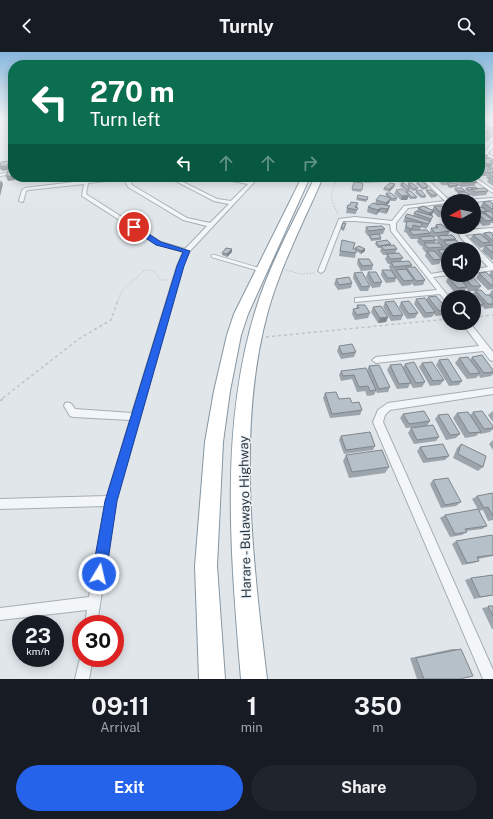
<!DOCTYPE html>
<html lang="en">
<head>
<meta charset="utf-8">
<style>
	body { margin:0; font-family:"Public Sans",sans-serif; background:#20242c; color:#f1f3f6; height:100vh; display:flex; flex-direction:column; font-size:15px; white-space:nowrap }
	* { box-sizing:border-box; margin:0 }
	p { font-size:13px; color:#9ea1a6 }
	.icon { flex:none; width:22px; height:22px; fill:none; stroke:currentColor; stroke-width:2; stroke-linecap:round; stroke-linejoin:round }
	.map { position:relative; height:627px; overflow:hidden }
	.panel { display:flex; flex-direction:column; background:#171b24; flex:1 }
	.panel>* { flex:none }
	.top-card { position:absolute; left:8px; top:8px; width:477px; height:122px; border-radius:16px; box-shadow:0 2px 10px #0003; background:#0b6e4f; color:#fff; overflow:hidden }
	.needle { width:26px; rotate:262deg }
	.controls { position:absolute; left:441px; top:142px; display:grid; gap:8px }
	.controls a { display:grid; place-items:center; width:40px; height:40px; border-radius:50%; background:#171b24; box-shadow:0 2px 10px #0003; font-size:20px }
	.speed { position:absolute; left:12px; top:563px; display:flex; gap:8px; font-size:20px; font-weight:700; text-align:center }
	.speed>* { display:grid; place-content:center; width:52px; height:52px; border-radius:50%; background:#171b24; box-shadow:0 2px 10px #0003; line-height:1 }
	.speed small { font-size:10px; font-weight:400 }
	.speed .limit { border:6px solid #d22; background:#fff; color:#111 }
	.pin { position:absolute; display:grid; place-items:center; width:34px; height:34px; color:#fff; margin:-17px; border:2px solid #fff; border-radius:50%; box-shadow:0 1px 4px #0007 }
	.me { position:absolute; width:44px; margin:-22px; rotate:9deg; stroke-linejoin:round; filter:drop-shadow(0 0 3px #0008) }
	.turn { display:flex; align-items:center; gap:14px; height:84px; padding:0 16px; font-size:18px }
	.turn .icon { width:52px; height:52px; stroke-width:2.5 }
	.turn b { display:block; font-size:28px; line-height:34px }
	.lanes { display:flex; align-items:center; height:38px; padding:0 16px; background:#0003; justify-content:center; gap:20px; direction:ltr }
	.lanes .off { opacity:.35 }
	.eta { display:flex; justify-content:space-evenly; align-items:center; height:68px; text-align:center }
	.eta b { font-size:24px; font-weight:700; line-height:28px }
	.button { display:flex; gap:8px; margin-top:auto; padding:8px 16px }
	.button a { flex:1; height:46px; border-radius:24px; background:#2563eb; color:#fff; font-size:16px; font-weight:700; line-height:46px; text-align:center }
	.button a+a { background:#20242c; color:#f1f3f6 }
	header { display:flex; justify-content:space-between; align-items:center; height:52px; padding:0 16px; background:#171b24; font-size:18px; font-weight:700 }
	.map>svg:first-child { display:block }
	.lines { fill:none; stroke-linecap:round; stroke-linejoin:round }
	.lane-casing { stroke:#a5aeb5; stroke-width:4.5 }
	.street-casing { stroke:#a5aeb5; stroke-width:2 }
	.highway-casing { stroke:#8696a2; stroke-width:2 }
	.path-far2 { stroke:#bec4c9; stroke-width:1; stroke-dasharray:1.5 1.5; stroke-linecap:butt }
	.path-far1 { stroke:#bec4c9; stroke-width:1.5; stroke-dasharray:3 3; stroke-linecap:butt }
	.path { stroke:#bec4c9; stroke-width:2; stroke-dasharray:3.5 3.5; stroke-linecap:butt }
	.lane { stroke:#f3f6f8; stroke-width:3 }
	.street { fill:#f3f6f8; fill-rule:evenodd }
	.highway { fill:#fff; fill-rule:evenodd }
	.wall { fill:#9da5ac; fill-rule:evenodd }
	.shaded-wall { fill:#7f868c }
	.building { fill:#b6c0c8; stroke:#7f868c }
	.route { fill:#2563eb; stroke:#184099 }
	.labels { text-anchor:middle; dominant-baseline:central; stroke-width:3; stroke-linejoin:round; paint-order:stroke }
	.street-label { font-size:13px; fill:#273643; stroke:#f0f4f7 }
</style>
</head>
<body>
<header><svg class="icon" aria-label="back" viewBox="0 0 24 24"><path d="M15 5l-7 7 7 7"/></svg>Turnly<svg class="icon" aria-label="search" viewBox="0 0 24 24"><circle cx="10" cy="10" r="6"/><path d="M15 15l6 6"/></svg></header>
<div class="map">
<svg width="493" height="627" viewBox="0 0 493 627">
	<rect width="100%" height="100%" fill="#e0e6ea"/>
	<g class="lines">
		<defs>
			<path id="lane" d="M213 204 261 218"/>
			<path id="street" d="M480 66 493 68V70L480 67Z
				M13 67V69L0 70V68Z
				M480 76H493V78H480Z
				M492 91H493V95L488 101 493 105V108L484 101Z
				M13 120V122L0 124V122Z
				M115 125H128L132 133 187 166 210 171 229 152 214 149 168 125H173L217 147 231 149 248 132 227 128V126L250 129 255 125H259L189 200 183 214 116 449 97 572H85L87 558 0 568V556L89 545 105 454 0 457V447L107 444 130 368 73 365 70 364 64 354 65 351C71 349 72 353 75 357L132 361 177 214 183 200 157 192 82 144 84 132 28 138 26 139 23 150 19 149 22 138 25 136ZM124 127 128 135 183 168 207 174 185 197 161 190 86 142 88 131Z
				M425 125 450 149H448V151L408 156 396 171V178L431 222 448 219V223L433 225 449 245H448V250H446L440 242 355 250V246H357L437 238 391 179 390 172 355 169H343L324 219 321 221 318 219 339 167 355 165 392 169 404 154 445 149 422 127 367 130H365V128Z
				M470 125H475L493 138V141Z
				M493 146V148L474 150 464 149 466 148Z
				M493 176V180L465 183 493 212V218L474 221V217L488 215 474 200V197H471L461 186 459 182 465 178Z
				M462 271H470L493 300V309L490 308 483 299 376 311 372 308 376 305 479 294Z
				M493 336V342L390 358 385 363 383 370 493 618V627H483L373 370 378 358 388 351Z
				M81 602V606H93L89 627H75Z"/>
			<path id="highway" d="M302 125H310L248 262 241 283 230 339 223 390 217 514 225 627H199L195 514 205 390 214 339 227 283 234 262Z
				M315 125H323C304 169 281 213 268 259 236 375 253 510 267 627H241C231 506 219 378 255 260 269 213 294 169 315 125Z"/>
		</defs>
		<!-- lane casing -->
		<use href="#lane" class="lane-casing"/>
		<!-- street casing -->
		<use href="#street" class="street-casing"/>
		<!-- highway casing -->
		<use href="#highway" class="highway-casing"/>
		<!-- path-far2 -->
		<path class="path-far2" d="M337 125 331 145 338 163
			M286 218 301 222 314 221
			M118 249 121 240 145 218H153L161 228H168"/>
		<!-- path-far1 -->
		<path class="path-far1" d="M474 265 493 263
			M266 285 448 267
			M3 346 80 286 111 268 118 248"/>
		<!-- path -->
		<path class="path" d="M0 349 5 345"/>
		<!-- lane -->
		<use href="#lane" class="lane"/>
		<!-- street -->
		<use href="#street" class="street"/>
		<!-- highway -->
		<use href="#highway" class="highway"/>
	</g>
	<!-- wall -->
	<path class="wall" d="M480 69 487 72V74H482L480 73Z
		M480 76 486 78 487 76 493 78V86L487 82V83L491 85 489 89H484L480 86Z
		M480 100H481L480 102 488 104 487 107 493 108V111L492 114H493V134L487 130 488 127 486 126 487 124H482L480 123Z
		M432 125H462L461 126 452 127 453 128 452 131 458 133 457 135 449 136 447 133H442L439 130V128H435Z
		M455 127 468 128 477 130 474 134 461 135 458 133 459 131 457 132 454 129Z
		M354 130 363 131 361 140 352 139Z
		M417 130 428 135 427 137 423 138 416 132Z
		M401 131 410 137 409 139H406L400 134Z
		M408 131 418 136 417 139 426 144 425 146H421L415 141 416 139H413L407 134Z
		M395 132 394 135 389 140 383 138 384 136Z
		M455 136 465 139V140L470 143 469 145 461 146 457 143 458 141 454 138Z
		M466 136 478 137 488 139 486 143 473 144 469 142 470 140 468 141 465 138Z
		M396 138 406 140V139L417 145 416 147H410L408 145 407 148H401L394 142Z
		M426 138 437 143 436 145 431 146 426 140Z
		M386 141 397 146 396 149H391L390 148 389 151 386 153 388 159 386 162 379 160 376 163 367 160 368 155 375 152 376 148 387 145 385 143Z
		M368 145 366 150 356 148 357 146Z
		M483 150 493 152V161H492L493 162V171H491L490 173 483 174 480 171 478 174H474V158L476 160 474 163 476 164 477 161H479L476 158 477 156 487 160 481 154Z
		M358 151 356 162 346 161 347 156 350 153Z
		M448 153V174L442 168 443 165H438L433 160 431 164V169L429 171 428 174 426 177 421 175 420 178 430 180 431 176H434L436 173 450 179 448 183 456 187 455 188 460 192 458 197 446 198 448 199V212L445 213 441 209 439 212 432 213 425 204 426 201 422 196 423 194H421L417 190 418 187H411L407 182V181L404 180 406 171 403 170 405 165 413 164 414 161 417 159 418 156 432 158 434 154H443ZM434 185H438L436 188 438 191H435L436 188Z
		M343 171H346L344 179 341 178Z
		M366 175 385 177 383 182 379 183 381 186V188L371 189 369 185V184H368L365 180Z
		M484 181 493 183V208H492L482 199 484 195 480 196 470 187 473 183H482Z
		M342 188 353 197H355V196L365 197V199L361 202 356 199 355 206 339 204Z
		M376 190 391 192 390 193 397 197 395 202 403 206 401 209 412 213 411 215 425 228 423 233 414 234 412 231 411 233 402 234 396 226 395 230 386 231 381 223 382 218H391L389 215 390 212H388L385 207 387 203H383L380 199 381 196H378L375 192Z
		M232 200 227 205 222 203V201Z
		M358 207 373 213 372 218 361 219 357 212Z
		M491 219H493V237L488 238 476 226 479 221 489 223Z
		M368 220 382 230 380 235 372 236 366 225Z
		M354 221 370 234 368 239H360L353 226Z
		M460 223H471L481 234 478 238 486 243H489L492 238H493V256L485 257 482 254 480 257H474V245H458L461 240 469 239 466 236 464 240 455 241 446 230 448 225 458 226ZM469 239H475L472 243Z
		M336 227 352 231 351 236 338 238 334 232Z
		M428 245 448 258 445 263 436 264 434 262 432 265 424 266 414 252 416 247 426 248Z
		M385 250 403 263 401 268 391 269 383 255Z
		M401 250 418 261 415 266 407 267 399 255Z
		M357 253 370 261 368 266 355 268 352 262 353 257H356Z
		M373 255 388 265 386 270 378 271 371 260Z
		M339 294 356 300 354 305 341 307 337 299Z
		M472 305 493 318V322L491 324 480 326 479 323 476 326 467 327 455 311 459 306 470 308Z
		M439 308 462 329 459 333 449 334 436 313Z
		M422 311 444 328 440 333 430 334 419 315Z
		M405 312 425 330 422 335 413 336 410 331 408 336 397 337 387 318 390 313 403 315Z
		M369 314 390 335 388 340 377 341 376 339 374 343 367 344 365 339 357 340 352 327 341 329 339 323 341 319H367Z
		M325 341 339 347 352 351 362 358 360 363 330 366 323 346Z
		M493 359V370L488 363Z
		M473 360 493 374V377L490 380 480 382 479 381 476 384 465 386 453 366 457 361 470 363Z
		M403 362 430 369 427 374 406 376 400 366Z
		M438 363 460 382 456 386 446 388 435 367Z
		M411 376 439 385 436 389 414 392 408 381Z
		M341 384 375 394 373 398 344 402 339 388Z
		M493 388V398L489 392Z
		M461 392 483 415 478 419 453 406 457 396Z
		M420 395 449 404 445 408 423 411 417 399Z
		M346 403 389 415 385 421 349 426 343 409Z
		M433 428 461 450 456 454 441 456 430 432Z
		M493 441V468L488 469 483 458 479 459 472 447 477 444Z
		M445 463 487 474 482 477 466 479 467 480 462 483 450 485 440 466Z
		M493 485V504L478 507 479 509 474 511 462 513 452 492 456 489Z
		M493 523V543L474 547 465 528 471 526Z
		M493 554V577H492L482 556Z
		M452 597H461L460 627H417L410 606Z"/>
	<!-- shaded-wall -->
	<path class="shaded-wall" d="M9 109 11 114 9 118 2 119 1 117 0 118V111L2 114Z
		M493 111 491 115 485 116 487 112Z
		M6 124H13V125H24V127L16 128V126L15 128 8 129Z
		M1 128 3 132 0 144V131Z
		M395 132 394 135 389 140V137Z
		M409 143 407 148H401L402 144Z
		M391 146 389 151 385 155 386 151Z
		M390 154 388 159 386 162 387 157Z
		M381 156 379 160 376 163 378 158Z
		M434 159 432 163 427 166 429 161Z
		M433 164 431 169 426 177 431 167Z
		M232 197V200L227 205V202Z
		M365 197V199L361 202V199Z
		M388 265 386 270 378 271 380 266Z"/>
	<!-- building -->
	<path class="building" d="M480 69H482L487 72H483L480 71Z
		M480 76 483 77 489 80H480Z
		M487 76H491L493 78V81Z
		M485 81 491 85H486L481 82Z
		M480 102H484L488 104H480Z
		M491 106 493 108 490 109 493 111 487 112 480 107Z
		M9 109 7 114H0L1 110Z
		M480 114H487L490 117 487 118 492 117 493 118V120H484L480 118Z
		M8 119H13V124H6Z
		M488 121H493V124H492Z
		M440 125H449L453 128H444Z
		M493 125V129L489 126Z
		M466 126 468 128H460V129H458L455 127Z
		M460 128H473L477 130 463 131Z
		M422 129 428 135 423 136 417 130Z
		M354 130 363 131 362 138 352 137Z
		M390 131 395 132 389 137 384 136Z
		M401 131H404L410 137H406Z
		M408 131H412L418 136 413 137Z
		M447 131H455L458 133 450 134Z
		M476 135 478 137H471V138H469L466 136Z
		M455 136H462L465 139H458Z
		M485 136 488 139 475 140 471 137Z
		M402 137 409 143 402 144 396 138Z
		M421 138 426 144H422L416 139Z
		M426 138H431L437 143H432Z
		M406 139H411L417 145H411Z
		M458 140H466L470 143H462Z
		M386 141H391L397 146 392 147Z
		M358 143 368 145 367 148 357 146Z
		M380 143 391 146 386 151 376 148Z
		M490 149 493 152V157H492L483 150Z
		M351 150 358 151 355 155 358 156 357 158 347 156 348 153H350Z
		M373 151 379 153 380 152 390 154 387 157 381 156 378 158 368 155Z
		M448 153V158L443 154Z
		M423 154 434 159 429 161 418 156Z
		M434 154H442L448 160H440Z
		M482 155 487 159 482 160 477 156Z
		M416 159 433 164 431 167 414 161Z
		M490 159 493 162V167L484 160Z
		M477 161H483L493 168 486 169Z
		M407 162 430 169 428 172 405 165Z
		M474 162 481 169H474Z
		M444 163H448V167Z
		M407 169 422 171 421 175 413 173 412 177 406 175Z
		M343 171H346L344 176H341Z
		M441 172 450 179 435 181 431 176H438L436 173Z
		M382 174 385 177 369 179 366 175Z
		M409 178H427L430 181 413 183Z
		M490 180 493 183V189L484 181Z
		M379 182 381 186 372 187 369 183Z
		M480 182 490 190 483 191 473 183Z
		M452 183 456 187 442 188 438 184Z
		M432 184 436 188 423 189 419 185Z
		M342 188 355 191 353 197H356V201L340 199Z
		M387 188 391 192 379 194 376 190Z
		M456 188 460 192 447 193 444 189Z
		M424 191H439L443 195 428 196Z
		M394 193 397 197 384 198 381 194Z
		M492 193 493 194V201L485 194Z
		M359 194 365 197 361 199 355 196Z
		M226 196 232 197 227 202 222 201Z
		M446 197 448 199V208H447L438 198Z
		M427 199H434L442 207 434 208Z
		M399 201 403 206 390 207 387 202Z
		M358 207H369L373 213 362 214Z
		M409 209 412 213 394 215 391 210Z
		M406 215H415L425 228 416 229Z
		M406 217 414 228 404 229 396 218Z
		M382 218H391L396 226H388Z
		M362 220 370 234 362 235 354 221Z
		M368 220H376L382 230 374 231Z
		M486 220 493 227V233H491L479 221Z
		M462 223H471L481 234H472Z
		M457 224 467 235 458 236 448 225Z
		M349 225 352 231 339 233 336 227Z
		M475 238H481L486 243H489L493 247V252H488Z
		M469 239 474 244H477L484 252 474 253V245H465L461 240Z
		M436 244 448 258 439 259 428 245Z
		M425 246 435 260 426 261 416 247Z
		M394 249 403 263 393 264 385 250Z
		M409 249 418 261 409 262 401 250Z
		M357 253H365L370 261 357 263 353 257 359 256Z
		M381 254 388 265 380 266 373 255Z
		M352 292 356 300 342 302 339 294Z
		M482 303 493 318V320L484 321 472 305Z
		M468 305 480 321 470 322 459 306Z
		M448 307 462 329 452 330 439 308Z
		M414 310 425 330 416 331 405 312Z
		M432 310 444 328 433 329 422 311Z
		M401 312 411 331 399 332 390 313Z
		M379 313 390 335 379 337 369 314Z
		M366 316 376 338 370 339 368 334 359 335 354 323 343 324 341 319Z
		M336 340 339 347 350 346 352 351 359 350 362 358 332 362 325 341Z
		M424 359 430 369 409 372 403 362Z
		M482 359 493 374V376L484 377 473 360Z
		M468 360 481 380 469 381 457 361Z
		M448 362 460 382 450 383 438 363Z
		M433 373 439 385 417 388 411 376Z
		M370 380 375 394 346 398 341 384Z
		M443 392 449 404 427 407 420 395Z
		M461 392 486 404 483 415 458 402Z
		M382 398 389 415 352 420 346 403Z
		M448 426 461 450 445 453 433 428Z
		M493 441V464L488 455 484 456 477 444Z
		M478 457 487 474 465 477 467 480 455 482 445 463Z
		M492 483 493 485V503L477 505 479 509 467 511 456 489Z
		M493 523V543L480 545 471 526Z
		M488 554H493V564Z
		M461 597 473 624 460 627H424L416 606Z"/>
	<!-- sky -->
	<linearGradient id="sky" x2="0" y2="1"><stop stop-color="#87b7dd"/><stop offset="0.43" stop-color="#f1f4f6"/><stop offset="1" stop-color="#f1f4f6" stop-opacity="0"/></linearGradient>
	<rect width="493" height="154" fill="url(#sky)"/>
	<!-- route -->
	<path class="route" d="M132 174H136L161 190 190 199 184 214 117 449 106 522 104 527 99 529 94 527 92 522 105 449 177 214 183 200 156 193 132 177Z"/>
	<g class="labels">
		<!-- street labels -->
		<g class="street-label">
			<text transform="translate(245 465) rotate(-91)">Harare - Bulawayo Highway</text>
		</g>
	</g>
</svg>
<div class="controls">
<a><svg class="needle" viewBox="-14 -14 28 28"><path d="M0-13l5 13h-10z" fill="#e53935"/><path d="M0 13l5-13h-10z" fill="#9ea1a6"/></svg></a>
<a><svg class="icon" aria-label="sound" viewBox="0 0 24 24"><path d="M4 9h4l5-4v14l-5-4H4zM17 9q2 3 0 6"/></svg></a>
<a><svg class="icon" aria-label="search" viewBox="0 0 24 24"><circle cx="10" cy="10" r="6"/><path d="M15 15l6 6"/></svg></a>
</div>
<div class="speed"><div>23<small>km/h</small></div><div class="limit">30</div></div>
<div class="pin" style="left:134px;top:175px;background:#d93025"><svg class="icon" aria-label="arrive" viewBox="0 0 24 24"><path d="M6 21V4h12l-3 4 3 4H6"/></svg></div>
<svg class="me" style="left:99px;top:522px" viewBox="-20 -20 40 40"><circle r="17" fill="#2563eb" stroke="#fff" stroke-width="3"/><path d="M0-11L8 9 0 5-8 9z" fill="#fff"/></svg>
<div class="top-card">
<div class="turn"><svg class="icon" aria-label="left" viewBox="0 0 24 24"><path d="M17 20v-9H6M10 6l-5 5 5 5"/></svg><div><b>270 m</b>Turn left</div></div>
<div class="lanes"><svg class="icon" aria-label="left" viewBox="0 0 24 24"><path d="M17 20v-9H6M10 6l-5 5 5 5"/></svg><svg class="icon off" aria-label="ahead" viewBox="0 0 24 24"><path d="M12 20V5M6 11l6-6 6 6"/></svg><svg class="icon off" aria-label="ahead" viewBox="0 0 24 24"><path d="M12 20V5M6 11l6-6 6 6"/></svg><svg class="icon off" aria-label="right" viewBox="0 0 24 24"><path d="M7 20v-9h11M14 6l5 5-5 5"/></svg></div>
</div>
</div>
<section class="panel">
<div class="eta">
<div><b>09:11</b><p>Arrival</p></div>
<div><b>1</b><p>min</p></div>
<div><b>350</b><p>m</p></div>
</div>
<div class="button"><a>Exit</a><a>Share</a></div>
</section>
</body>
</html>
